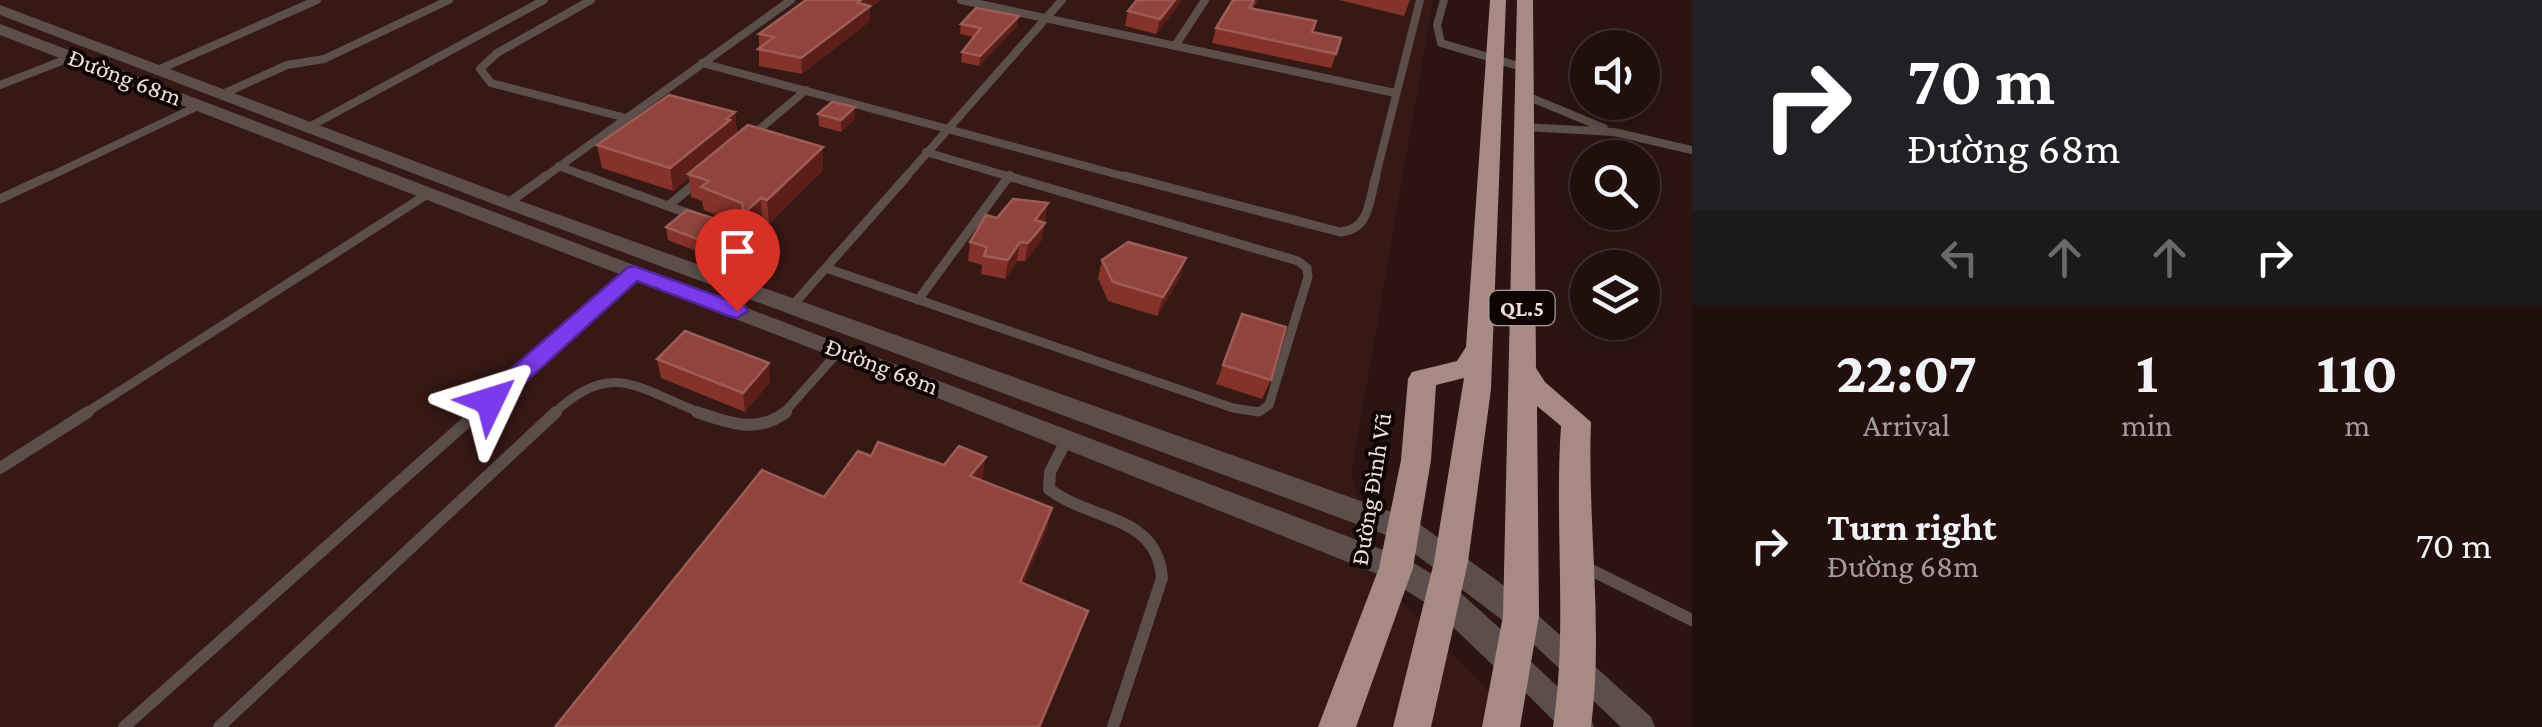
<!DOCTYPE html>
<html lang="en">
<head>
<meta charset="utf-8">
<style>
	body { margin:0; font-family:"Crimson Pro",serif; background:#281816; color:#f1f3f6; height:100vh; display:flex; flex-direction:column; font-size:38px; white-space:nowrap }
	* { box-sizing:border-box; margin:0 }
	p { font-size:32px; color:#a29c9d }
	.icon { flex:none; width:55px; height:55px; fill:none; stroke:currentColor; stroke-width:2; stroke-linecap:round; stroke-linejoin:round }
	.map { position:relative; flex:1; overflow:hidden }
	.sheet { display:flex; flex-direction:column; background:#200f0d; width:850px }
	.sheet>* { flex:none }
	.banner { background:#202124; color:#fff; overflow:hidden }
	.tools { position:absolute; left:1570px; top:30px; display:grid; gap:20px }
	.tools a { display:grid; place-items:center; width:90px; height:90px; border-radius:50%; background:#200f0d; box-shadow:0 5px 15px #0003,0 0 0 2px #3d2f2e; font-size:50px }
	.pin { position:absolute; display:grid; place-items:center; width:85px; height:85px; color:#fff; margin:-102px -42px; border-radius:50% 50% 50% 0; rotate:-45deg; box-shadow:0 0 10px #0007 }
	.pin .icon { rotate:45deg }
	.me { position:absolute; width:110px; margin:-55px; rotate:49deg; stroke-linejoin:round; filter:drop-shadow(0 0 8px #0008) }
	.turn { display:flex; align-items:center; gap:35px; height:210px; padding:0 50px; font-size:45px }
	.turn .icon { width:130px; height:130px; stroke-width:2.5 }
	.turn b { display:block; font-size:70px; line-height:85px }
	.lanes { display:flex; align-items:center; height:95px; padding:0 50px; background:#0003; justify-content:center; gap:50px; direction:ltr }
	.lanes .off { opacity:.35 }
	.eta { display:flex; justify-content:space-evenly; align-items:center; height:170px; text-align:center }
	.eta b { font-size:60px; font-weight:700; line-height:70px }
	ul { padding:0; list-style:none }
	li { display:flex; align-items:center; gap:30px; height:140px; padding:0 50px }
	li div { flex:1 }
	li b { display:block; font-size:38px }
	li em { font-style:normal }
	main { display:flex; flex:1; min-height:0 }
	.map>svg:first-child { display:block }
	.built { fill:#361814 }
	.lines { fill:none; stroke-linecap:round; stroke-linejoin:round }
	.service-far2 { stroke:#5b4e4b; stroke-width:8 }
	.service-far1 { stroke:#5b4e4b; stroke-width:9 }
	.service { stroke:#5b4e4b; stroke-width:12 }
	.minor { fill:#5b4e4b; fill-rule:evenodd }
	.tertiary { fill:#5b4e4b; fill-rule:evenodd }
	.trunk { fill:#a78a84; fill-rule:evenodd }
	.wall { fill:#84322a }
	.shaded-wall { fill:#5c1e18 }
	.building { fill:#90443d; stroke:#9e5c56; stroke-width:2.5 }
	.route { fill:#7c3aed; stroke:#51269a; stroke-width:2.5 }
	.labels { text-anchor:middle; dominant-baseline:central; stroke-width:8; stroke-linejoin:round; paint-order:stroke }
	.shield { fill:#0d0403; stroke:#ab9d9a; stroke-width:2.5 }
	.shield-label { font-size:22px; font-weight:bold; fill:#efdedb }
	.street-label { font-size:25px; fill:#efdedb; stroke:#0d0403 }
</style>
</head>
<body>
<main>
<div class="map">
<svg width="1692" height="727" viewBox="0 0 1692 727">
	<rect width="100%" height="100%" fill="#2b1411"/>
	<!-- built -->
	<path class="built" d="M0 0H1433L1351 476 1389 587 1522 727H0Z"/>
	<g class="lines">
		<!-- service-far2 -->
		<path class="service-far2" d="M591 0 497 53 480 69 491 83 626 118
			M961 0 1395 93
			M1444 0 1437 25 1441 43 1525 68
			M1175 46 1205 0
			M702 63 1134 179
			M160 69 317 0
			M0 85 72 57
			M225 93 287 65 324 59 449 0
			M1524 95 1604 128
			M309 127 544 0
			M1524 127 1614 132 1692 150
			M749 138 806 90
			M926 152 1017 179
			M559 166 593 179
			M44 179 198 106
			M542 179 791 0
			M904 179 1062 0
			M1007 179 1010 175
			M1375 179 1420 0"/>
		<!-- service-far1 -->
		<path class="service-far1" d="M586 176 695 216
			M1125 176 1340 232C1370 230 1369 200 1376 176
			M0 199 49 176
			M508 203 546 176
			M668 206 698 181
			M826 268 1233 408 1259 412 1269 405 1308 277 1307 268 1298 261 1008 176
			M918 300 1009 176
			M792 306 907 176
			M84 414 426 195
			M475 414 634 273
			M553 414C614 357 638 390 704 414
			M783 414 840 350"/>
		<!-- service -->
		<path class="service" d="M697 412C728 423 758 434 786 412
			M1067 439 1050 472 1049 489C1092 522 1157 514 1162 578L1113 727
			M0 468 88 412
			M1585 567 1692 620
			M124 727 478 412
			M219 727 556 412"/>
		<!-- minor -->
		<path class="minor" d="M1521 605 1530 608 1651 717 1655 727H1621L1512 624 1508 616 1512 608Z
			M1514 651 1523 654 1590 717 1594 727H1560L1505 672 1501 663 1505 654Z"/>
		<!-- tertiary -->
		<path class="tertiary" d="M0 5 515 199 1414 520 1532 606 1537 616 1532 626 1521 630 1510 626 1394 538 501 207 0 15Z
			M0 24 1407 559 1454 587 1526 652 1531 663 1526 674 1514 678 1502 674 1432 607 1385 577 865 369 0 35Z"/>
		<!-- trunk -->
		<path class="trunk" d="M1490 0H1506L1491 389 1468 562 1431 727H1393L1434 562 1464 378 1436 385 1431 460 1413 568 1356 727H1318L1379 568 1401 460 1408 379 1412 372 1457 361 1466 347Z
			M1517 0H1533L1536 368 1545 382 1591 422C1587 524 1604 626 1591 727H1553C1568 627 1554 526 1561 426L1537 406 1539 616 1520 727H1482L1503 616Z"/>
	</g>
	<!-- wall -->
	<path class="wall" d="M806 0H880L870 8V21L802 74 759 66V34Z
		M1182 0 1156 34 1125 26 1128 11Z
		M1258 0 1253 8 1312 33 1336 54 1331 68 1212 43 1216 28Z
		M1339 0H1410L1404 16Z
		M961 24 1017 26 979 66 961 62 962 52 974 37 960 34Z
		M735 112 737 134 823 147V170L769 224 762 221 746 236 745 226 704 210 702 201 691 197 689 178 673 191 602 168 597 145Z
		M818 114 855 119 841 132 819 126Z
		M1045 223 1041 241 1025 261H1017L1005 279 981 274 982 265 968 261 970 242Z
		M666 227 742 239 719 260 668 240Z
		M1102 260 1180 277 1157 316 1108 301 1098 278Z
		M1242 314 1271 380 1262 399 1216 384Z
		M657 359 770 382 745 412 661 378Z"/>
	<!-- shaded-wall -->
	<path class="shaded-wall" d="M861 0H880L870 8V21L802 74 801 58Z
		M1175 0H1182L1156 34 1160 19Z
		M1019 16 1017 26 979 66 980 56Z
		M855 107V119L841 132V120Z
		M735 112 737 135 688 174 689 178 673 191 670 168Z
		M823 147V170L769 224 767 200Z
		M761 198 762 221 746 236 744 213Z
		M1048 203 1045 222 1032 238 1035 220Z
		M1045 223 1041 241 1025 261 1028 243Z
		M741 227 742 239 719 260 718 247Z
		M1020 242 1017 261 1005 279 1008 260Z
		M1186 258 1180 277 1157 316 1163 297Z
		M769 363 770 382 745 412 743 393Z
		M986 457 982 481 970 476Z
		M1052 508 1046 532 1014 605 1020 582Z
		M1088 611 1080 634 1041 727H1039Z"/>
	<!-- building -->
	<path class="building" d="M806 0H861L858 3 870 6 801 58 758 49 774 37 759 34Z
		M1137 0H1175L1160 19 1128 11Z
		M1233 0H1254L1249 8 1316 21 1312 32 1341 38 1336 54 1216 28Z
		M976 8 1019 16 980 56 962 52 981 28 961 24Z
		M669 95 735 112 726 119 730 120 670 168 597 145Z
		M832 102 855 107 841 120 818 114Z
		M748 125 823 147 767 200 761 198 744 213 742 203 701 187 709 181 688 174Z
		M1013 199 1048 203 1035 220 1045 223 1028 243 1020 242 1008 260 984 256 987 247 970 242 986 215 997 218Z
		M687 210 741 227 718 247 666 227Z
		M1128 242 1186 258 1163 297 1113 282 1102 260Z
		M1242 314 1286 327 1271 380 1223 365Z
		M685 331 769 363 743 393 657 359Z
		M878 442 944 465 959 446 986 457 970 476 1052 508 1020 582 1088 611 1039 727H555L762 470 824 497 858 451 871 456Z"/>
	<!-- route -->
	<path class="route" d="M634 266 745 306 748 311 737 318 729 316 637 281 498 407H481L478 401 481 395 627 268Z"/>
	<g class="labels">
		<!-- shield labels -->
		<rect class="shield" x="1489.5" y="291" width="65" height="34" rx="8"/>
		<g class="shield-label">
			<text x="1522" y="308">QL.5</text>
		</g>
		<!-- street labels -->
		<g class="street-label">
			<text transform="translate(125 77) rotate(21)">Đường 68m</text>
			<text transform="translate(882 366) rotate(21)">Đường 68m</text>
			<text transform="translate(1371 489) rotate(-81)">Đường Đình Vũ</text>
		</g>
	</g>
</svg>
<div class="tools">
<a><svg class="icon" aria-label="sound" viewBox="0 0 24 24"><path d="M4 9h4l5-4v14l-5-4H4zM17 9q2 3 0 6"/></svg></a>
<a><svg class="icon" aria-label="search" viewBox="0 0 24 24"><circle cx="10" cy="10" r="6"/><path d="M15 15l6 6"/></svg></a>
<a><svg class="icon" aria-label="layers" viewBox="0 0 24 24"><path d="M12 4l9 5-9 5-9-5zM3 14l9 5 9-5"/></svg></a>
</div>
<div class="pin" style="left:737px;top:311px;background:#d93025"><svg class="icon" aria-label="arrive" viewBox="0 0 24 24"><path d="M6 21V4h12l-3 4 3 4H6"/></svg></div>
<svg class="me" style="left:490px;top:401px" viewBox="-20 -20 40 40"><path d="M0-17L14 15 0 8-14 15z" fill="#7c3aed" stroke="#fff" stroke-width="4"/></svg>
</div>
<section class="sheet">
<div class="banner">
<div class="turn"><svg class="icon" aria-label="right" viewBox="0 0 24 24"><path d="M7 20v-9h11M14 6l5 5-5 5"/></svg><div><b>70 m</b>Đường 68m</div></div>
<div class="lanes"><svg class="icon off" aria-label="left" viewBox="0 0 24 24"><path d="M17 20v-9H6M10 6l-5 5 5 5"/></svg><svg class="icon off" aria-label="ahead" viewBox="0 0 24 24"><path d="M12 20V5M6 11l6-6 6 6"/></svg><svg class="icon off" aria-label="ahead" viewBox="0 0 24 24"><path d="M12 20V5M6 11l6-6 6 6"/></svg><svg class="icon" aria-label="right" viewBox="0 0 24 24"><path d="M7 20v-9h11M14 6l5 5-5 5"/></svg></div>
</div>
<div class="eta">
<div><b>22:07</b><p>Arrival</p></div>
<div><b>1</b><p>min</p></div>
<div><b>110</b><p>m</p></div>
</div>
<ul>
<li><svg class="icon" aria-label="right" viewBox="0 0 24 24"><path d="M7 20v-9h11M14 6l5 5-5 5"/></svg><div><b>Turn right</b><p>Đường 68m</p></div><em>70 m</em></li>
</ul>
</section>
</main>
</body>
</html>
